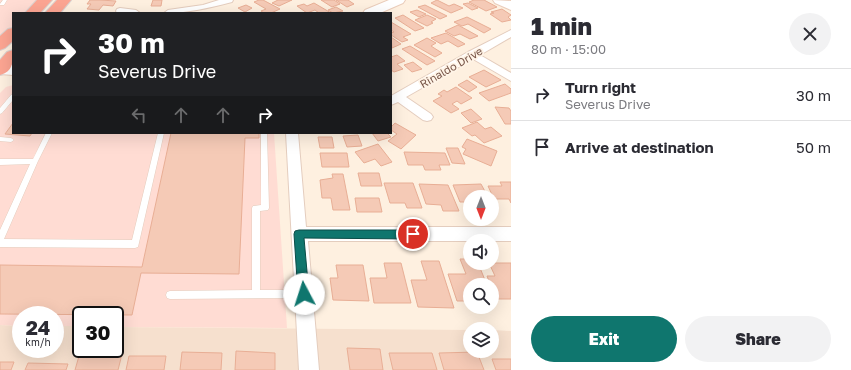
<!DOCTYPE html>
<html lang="en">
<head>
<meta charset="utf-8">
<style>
	body { margin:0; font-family:"Golos Text",sans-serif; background:#f2f2f3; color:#2b2b33; height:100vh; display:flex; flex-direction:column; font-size:15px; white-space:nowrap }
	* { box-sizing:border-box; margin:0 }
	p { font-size:13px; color:#7c7c81 }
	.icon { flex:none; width:22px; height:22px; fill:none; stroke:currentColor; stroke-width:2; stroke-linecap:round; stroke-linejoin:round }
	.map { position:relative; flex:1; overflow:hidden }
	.drawer { display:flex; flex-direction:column; background:#fff; width:340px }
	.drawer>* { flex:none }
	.top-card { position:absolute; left:12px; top:12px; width:380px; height:122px; border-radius:0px; box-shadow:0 4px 16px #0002; background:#202124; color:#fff; overflow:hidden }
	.needle { width:26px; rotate:180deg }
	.controls { position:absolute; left:463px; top:190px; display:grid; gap:8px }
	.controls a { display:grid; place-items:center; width:36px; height:36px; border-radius:50%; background:#fff; box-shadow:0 4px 16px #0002; font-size:20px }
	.speed { position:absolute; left:12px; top:306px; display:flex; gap:8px; font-size:20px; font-weight:700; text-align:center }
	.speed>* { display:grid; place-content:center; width:52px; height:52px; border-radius:50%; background:#fff; box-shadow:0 4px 16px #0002; line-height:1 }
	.speed small { font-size:10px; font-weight:400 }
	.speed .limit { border:2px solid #111; border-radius:6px; background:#fff; color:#111 }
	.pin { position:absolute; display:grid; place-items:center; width:34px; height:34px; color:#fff; margin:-17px; border:2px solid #fff; border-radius:50%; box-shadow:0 1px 4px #0007 }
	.me { position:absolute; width:44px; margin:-22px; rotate:355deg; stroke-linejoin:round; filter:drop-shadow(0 0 3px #0008) }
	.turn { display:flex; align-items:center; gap:14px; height:84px; padding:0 20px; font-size:18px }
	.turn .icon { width:52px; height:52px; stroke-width:2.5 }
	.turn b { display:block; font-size:28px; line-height:34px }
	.lanes { display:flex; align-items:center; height:38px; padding:0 20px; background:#0003; justify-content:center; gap:20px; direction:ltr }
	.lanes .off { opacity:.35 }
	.round { display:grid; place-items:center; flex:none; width:42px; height:42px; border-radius:21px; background:#f2f2f3 }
	.summary { display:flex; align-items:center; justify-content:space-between; height:68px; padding:0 20px }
	h1 { font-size:24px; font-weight:800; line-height:30px }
	.button { display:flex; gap:8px; margin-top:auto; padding:8px 20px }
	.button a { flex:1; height:46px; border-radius:24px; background:#0f766e; color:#fff; font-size:16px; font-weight:800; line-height:46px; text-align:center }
	.button a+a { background:#f2f2f3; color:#2b2b33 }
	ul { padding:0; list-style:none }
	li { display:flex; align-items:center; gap:12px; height:52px; padding:0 20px; border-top:1px solid #e1e1e2 }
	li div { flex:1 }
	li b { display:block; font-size:15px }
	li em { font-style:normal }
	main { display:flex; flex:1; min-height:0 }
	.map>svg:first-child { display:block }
	.residential { fill:#f6e0ce }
	.commercial { fill:#ffdcd3 }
	.building { fill:#f5cab6; stroke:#e8ae95 }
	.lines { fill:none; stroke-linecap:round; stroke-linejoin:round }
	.lane-casing { stroke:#e4cdbe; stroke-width:1 }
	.street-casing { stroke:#e4cdbe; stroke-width:2 }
	.secondary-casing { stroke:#eacdbb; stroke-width:2 }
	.highway-casing { stroke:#dbd2cf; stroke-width:2 }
	.lane { fill:#fff; fill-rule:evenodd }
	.street { fill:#fff; fill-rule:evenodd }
	.secondary { fill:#fff; fill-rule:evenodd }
	.highway { fill:#fca592; fill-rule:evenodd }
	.route { fill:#0f766e; stroke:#0a4d48 }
	.labels { text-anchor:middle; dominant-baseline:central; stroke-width:3.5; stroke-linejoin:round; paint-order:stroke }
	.far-street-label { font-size:11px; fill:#765346; stroke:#fff4e7 }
</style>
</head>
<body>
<main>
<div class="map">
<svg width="511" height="370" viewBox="0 0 511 370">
	<rect width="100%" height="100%" fill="#fef0e0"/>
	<!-- residential -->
	<path class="residential" d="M0 325 21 326V349H55V326H81V349H115V327L470 330V351H492V330L511 331V370H0Z"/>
	<!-- commercial -->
	<path class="commercial" d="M0 0H40L27 13H13V27L0 40Z
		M13 85V133H274L287 328 115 327V315H81V326H55V315H21V326L0 325V93L6 87Z"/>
	<!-- building -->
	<path class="building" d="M90 0H100L116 1 113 6 103 5 99 10 87 9 91 4H87Z
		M153 0H162L161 6H151Z
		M259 0H263L280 9 271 13H264L261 11 266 9 254 2Z
		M278 0H292L279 6 272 3Z
		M321 0H334L340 4 332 7Z
		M336 0H348L354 4 347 7Z
		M437 0 449 6 454 4 463 8 451 13 431 3Z
		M474 0H484L497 7 486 11 469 2Z
		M314 3 326 10 331 13H319L315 10 307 13 297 6 304 4 307 6Z
		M468 3 478 8 472 10 463 4Z
		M246 5 252 8 245 12 238 8Z
		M425 5 447 16 440 19 418 7Z
		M336 7 343 11 333 13 328 10Z
		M502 9 511 15 508 17 511 20 502 22 490 14 494 13 491 12Z
		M417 10 426 14 419 17 410 12Z
		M403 15 424 28 415 31 395 18Z
		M427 15 436 19 431 22 433 23 427 26 415 20Z
		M467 17 491 29 484 33 468 24 462 26 454 22Z
		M391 22 411 34 403 37 408 40 402 42 391 35V33L394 32 391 30Z
		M458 25 478 36 470 39 460 34 454 36 445 31Z
		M446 33 465 44 458 47 448 41 441 44 431 38Z
		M391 37 401 44 392 48Z
		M427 38 436 43 431 46 442 53 435 57 414 45Z
		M410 46 435 61 427 65 402 49Z
		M397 55 405 61 397 64 403 69 394 72 391 70V57Z
		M413 62 422 69 412 72 404 65Z
		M484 70 501 80 486 87 469 77Z
		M467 80 477 87 469 92 458 85Z
		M505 84 511 89V93L489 101 479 93Z
		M456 87 472 98 461 104 457 101 452 104 459 109 451 113 433 101 442 96 438 94 444 90 447 92Z
		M495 107 509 108 511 111V124H505Z
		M471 109 482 119 471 123 461 113Z
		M477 122 485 129 491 127 502 136 484 143 475 135 472 136 462 128Z
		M13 123V133H32L30 136 5 134Z
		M395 123 416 135 401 149 388 141 397 134 391 130V127Z
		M171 133H259V138H245L239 274 141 273 132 315 0 314V265L142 267Z
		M372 133H387L391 137 378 141Z
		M358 135 362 146 347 147 343 136Z
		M318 137H332L334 148H320Z
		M467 139 497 151 491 166 463 154 466 149 462 147Z
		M378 144 392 162 381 166 375 159 364 163 355 152Z
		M446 148H458L465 164 452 163Z
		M404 152 445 153 450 165H439L441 170H425L423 165H408Z
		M320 153H347L349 167H322Z
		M358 173H379L382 186H361Z
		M332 174H343L350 210H333L331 198H322L320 180 333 178Z
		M500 182H511V203L509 199H494L488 186H502Z
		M384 183H413L422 208H407L405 203H390Z
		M419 184 448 185 459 211H443L441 205 426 204Z
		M481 184 488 197H470V202H460L453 185Z
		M355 198H379L382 212H357Z
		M460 259H470V263H478L487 285H470V301H457L448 274H466Z
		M421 261H439L454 308 418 307 411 280H427Z
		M384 263H401L411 303H374L370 278H387Z
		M489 263H511V299H496L487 276H495Z
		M336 265H363L369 301 333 300 330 278H338Z
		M347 348 380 349 383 370H350Z
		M81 349H103L101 354H122L118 370H75Z
		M236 351 275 353V370H235Z
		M182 352 222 353 221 370H180Z
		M477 352 484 370H444L439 353Z
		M389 353H432L437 370H393Z
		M129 356H166L164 370H126Z
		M492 359H511V370H496Z
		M0 362H14L11 370H0Z
		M28 363 68 364 66 370H25Z"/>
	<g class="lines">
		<defs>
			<path id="lane" d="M3 0H7L4 5H0V4Z
				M13 94V100L2 113 0 114V108L11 95Z
				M46 133H52L38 161 4 239 132 240 158 133H164L138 247 135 248 0 247V230L30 164 0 165V159H33Z
				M261 133H267L269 208 268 210 260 211V290H303L306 291 307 294 306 297 303 298 170 299 167 298 166 295 167 292 170 291 252 290V208L253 206 261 205Z
				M0 137 11 138 14 140 11 142 0 141Z"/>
			<path id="street" d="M219 0H233L232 2C209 8 188 13 164 13L168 10 203 5Z
				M120 8 136 10 140 13H117L116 11 117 9Z
				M511 30V37L480 55 511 73V81L473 59 406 97 431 114 433 117 431 120 427 121 423 120 398 102 391 105V96L468 52Z
				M286 133H298L306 227H511V241H308L319 370H299Z"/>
			<path id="secondary" d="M389 0H405L403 3 380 13H363L365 10Z
				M493 0 511 1V10L495 3Z
				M0 64 13 65V75L0 74Z"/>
			<path id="highway" d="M37 0H52L40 13H25Z
				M57 0H71L60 13H45Z
				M13 28V41L5 48 0 50V36L8 29Z
				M13 50C13 62 13 72 0 75V60L7 52Z"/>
		</defs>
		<!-- lane casing -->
		<use href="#lane" class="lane-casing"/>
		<!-- street casing -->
		<use href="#street" class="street-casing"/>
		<!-- secondary casing -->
		<use href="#secondary" class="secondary-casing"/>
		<!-- highway casing -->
		<use href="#highway" class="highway-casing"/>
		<!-- lane -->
		<use href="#lane" class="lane"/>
		<!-- street -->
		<use href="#street" class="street"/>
		<!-- secondary -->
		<use href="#secondary" class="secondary"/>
		<!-- highway -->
		<use href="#highway" class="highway"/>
	</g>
	<!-- route -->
	<path class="route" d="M299 230H413L416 231 418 234 416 237 413 239 304 238 309 294 308 298 304 300 300 298 298 294 294 234 295 231Z"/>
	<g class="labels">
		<!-- far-street labels -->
		<g class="far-street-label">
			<text transform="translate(451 67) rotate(-30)">Rinaldo Drive</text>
		</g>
	</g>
</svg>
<div class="controls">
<a><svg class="needle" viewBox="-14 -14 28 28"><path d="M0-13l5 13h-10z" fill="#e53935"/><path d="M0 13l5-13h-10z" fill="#7c7c81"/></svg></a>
<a><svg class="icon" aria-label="sound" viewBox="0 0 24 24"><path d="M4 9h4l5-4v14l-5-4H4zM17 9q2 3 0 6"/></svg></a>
<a><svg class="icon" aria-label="search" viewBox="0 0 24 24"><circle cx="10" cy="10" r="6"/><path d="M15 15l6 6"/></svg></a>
<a><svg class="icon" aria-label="layers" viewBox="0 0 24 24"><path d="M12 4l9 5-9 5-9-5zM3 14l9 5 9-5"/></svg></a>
</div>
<div class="speed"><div>24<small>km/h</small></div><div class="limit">30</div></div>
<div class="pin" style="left:413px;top:234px;background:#d93025"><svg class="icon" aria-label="arrive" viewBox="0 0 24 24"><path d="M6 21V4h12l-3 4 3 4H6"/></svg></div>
<svg class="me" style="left:304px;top:294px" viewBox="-20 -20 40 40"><circle r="19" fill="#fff"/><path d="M0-13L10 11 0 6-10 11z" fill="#0f766e"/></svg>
<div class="top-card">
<div class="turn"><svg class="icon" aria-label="right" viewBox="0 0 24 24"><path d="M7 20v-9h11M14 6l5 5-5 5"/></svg><div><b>30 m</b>Severus Drive</div></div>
<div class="lanes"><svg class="icon off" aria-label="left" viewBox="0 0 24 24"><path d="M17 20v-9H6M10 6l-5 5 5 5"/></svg><svg class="icon off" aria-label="ahead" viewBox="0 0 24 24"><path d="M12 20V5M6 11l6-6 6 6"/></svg><svg class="icon off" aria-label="ahead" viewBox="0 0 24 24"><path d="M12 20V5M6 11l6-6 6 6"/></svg><svg class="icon" aria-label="right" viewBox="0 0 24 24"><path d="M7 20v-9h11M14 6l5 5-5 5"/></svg></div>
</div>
</div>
<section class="drawer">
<div class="summary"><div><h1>1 min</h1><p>80 m · 15:00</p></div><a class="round"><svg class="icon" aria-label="close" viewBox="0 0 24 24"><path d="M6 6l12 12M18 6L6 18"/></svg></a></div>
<ul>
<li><svg class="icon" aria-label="right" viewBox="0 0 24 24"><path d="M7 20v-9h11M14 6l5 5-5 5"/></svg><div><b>Turn right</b><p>Severus Drive</p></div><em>30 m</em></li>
<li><svg class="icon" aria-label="arrive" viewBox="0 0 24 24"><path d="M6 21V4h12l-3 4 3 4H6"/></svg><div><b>Arrive at destination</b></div><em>50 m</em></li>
</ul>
<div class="button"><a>Exit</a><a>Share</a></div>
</section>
</main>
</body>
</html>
